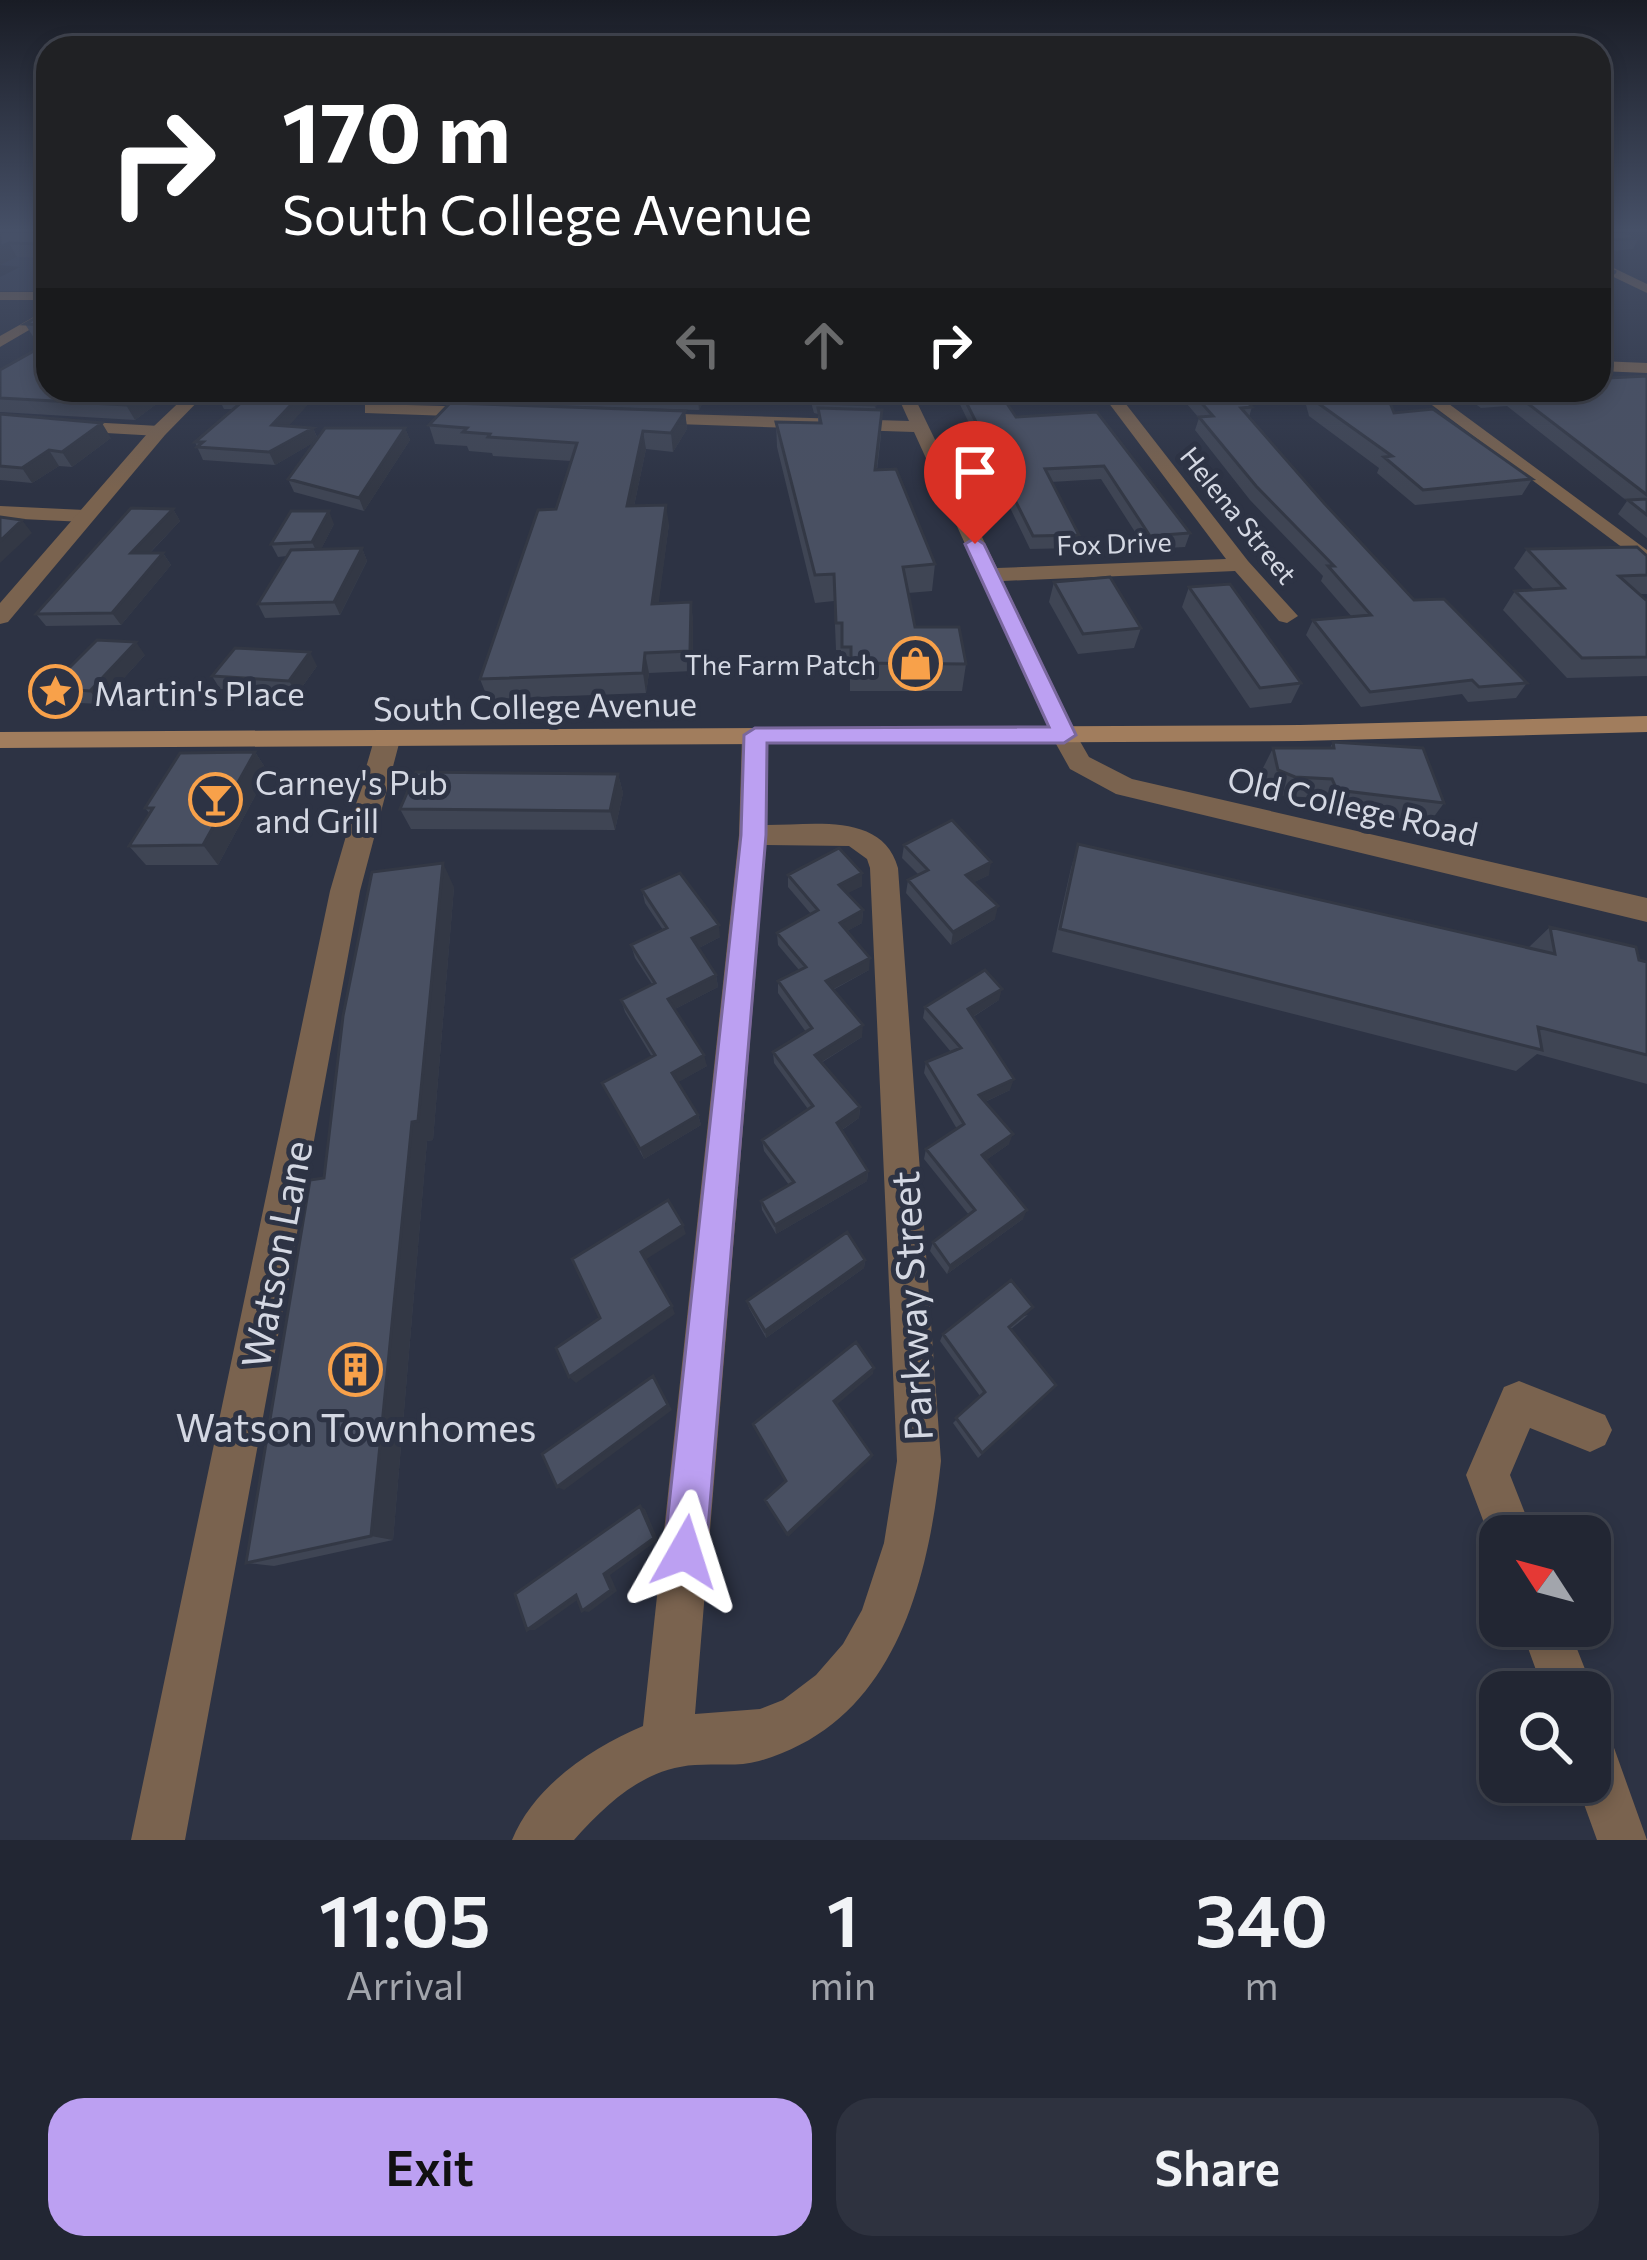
<!DOCTYPE html>
<html lang="en">
<head>
<meta charset="utf-8">
<style>
	body { margin:0; font-family:Commissioner,sans-serif; background:#2e323f; color:#f1f3f6; height:100vh; display:flex; flex-direction:column; font-size:45px; white-space:nowrap }
	* { box-sizing:border-box; margin:0 }
	p { font-size:39px; color:#a2a5ac }
	.icon { flex:none; width:66px; height:66px; fill:none; stroke:currentColor; stroke-width:2; stroke-linecap:round; stroke-linejoin:round }
	.map { position:relative; height:1840px; overflow:hidden }
	.sheet { display:flex; flex-direction:column; background:#222633; flex:1 }
	.sheet>* { flex:none }
	.guide { position:absolute; left:36px; top:36px; width:1575px; height:366px; border-radius:36px; box-shadow:0 6px 18px #0003,0 0 0 3px #3f434e; background:#202124; color:#fff; overflow:hidden }
	.needle { width:78px; rotate:306deg }
	.tools { position:absolute; left:1479px; top:1515px; display:grid; gap:24px }
	.tools a { display:grid; place-items:center; width:132px; height:132px; border-radius:24px; background:#222633; box-shadow:0 6px 18px #0003,0 0 0 3px #3f434e; font-size:60px }
	.pin { position:absolute; display:grid; place-items:center; width:102px; height:102px; color:#fff; margin:-123px -51px; border-radius:50% 50% 50% 0; rotate:-45deg; box-shadow:0 0 12px #0007 }
	.pin .icon { rotate:45deg }
	.me { position:absolute; width:132px; margin:-66px; rotate:6deg; stroke-linejoin:round; filter:drop-shadow(0 0 9px #0008) }
	.turn { display:flex; align-items:center; gap:42px; height:252px; padding:0 48px; font-size:54px }
	.turn .icon { width:156px; height:156px; stroke-width:2.5 }
	.turn b { display:block; font-size:84px; line-height:102px }
	.lanes { display:flex; align-items:center; height:114px; padding:0 48px; background:#0003; justify-content:center; gap:60px; direction:ltr }
	.lanes .off { opacity:.35 }
	.eta { display:flex; justify-content:space-evenly; align-items:center; height:204px; text-align:center }
	.eta b { font-size:72px; font-weight:600; line-height:84px }
	.cta { display:flex; gap:24px; margin-top:auto; padding:24px 48px }
	.cta a { flex:1; height:138px; border-radius:36px; background:#bca0f2; color:#111; font-size:48px; font-weight:600; line-height:138px; text-align:center }
	.cta a+a { background:#2e323f; color:#f1f3f6 }
	.map>svg:first-child { display:block }
	.built { fill:#353d53 }
	.lines { fill:none; stroke-linecap:round; stroke-linejoin:round }
	.stream { stroke:#121c4f; stroke-width:6 }
	.minor { fill:#7a634f; fill-rule:evenodd }
	.tertiary { fill:#7a634f; fill-rule:evenodd }
	.secondary { fill:#a17d5d; fill-rule:evenodd }
	.wall { fill:#3f4554 }
	.shaded-wall { fill:#333845 }
	.building { fill:#495062; stroke:#333845; stroke-width:3 }
	.route { fill:#bca0f2; stroke:#7a689d; stroke-width:3 }
	.labels { text-anchor:middle; dominant-baseline:central; stroke-width:10; stroke-linejoin:round; paint-order:stroke }
	.far-street-label { font-size:27px; fill:#d4d8e3; stroke:#2d3344 }
	.far-poi-label { font-size:27px; fill:#d4d8e3; stroke:#2d3344; text-anchor:end }
	.poi-label { font-size:33px; fill:#d4d8e3; stroke:#2d3344; text-anchor:start }
	.street-label { font-size:33px; fill:#d4d8e3; stroke:#2d3344 }
	.near-street-label { font-size:39px; fill:#d4d8e3; stroke:#2d3344 }
	.near-poi-label { font-size:39px; fill:#d4d8e3; stroke:#2d3344 }
</style>
</head>
<body>
<div class="map">
<svg width="1647" height="1840" viewBox="0 0 1647 1840">
	<rect width="100%" height="100%" fill="#2d3344"/>
	<!-- built -->
	<path class="built" d="M48 232V291H0V277L20 267 0 265Z"/>
	<g class="lines">
		<!-- stream -->
		<path class="stream" d="M773 390 775 397"/>
		<!-- minor -->
		<path class="minor" d="M48 309V319L0 347V336Z
			M895 390H911L997 568 1226 559 1099 390H1115L1248 561 1298 616 1287 623 1279 621 1235 571 1003 581 1077 735 1073 741H1055L914 432 647 423 639 418 647 413 909 421Z
			M1412 390H1430L1647 550V566Z
			M371 404 479 407 487 412 479 417 365 413V405Z
			M0 417 159 426 168 431 159 436 0 427Z
			M0 506 85 510 95 516 85 522 0 518Z
			M755 727 768 735 767 825C813 825 883 812 898 868L941 1461C928 1584 894 1723 759 1761 738 1767 716 1763 695 1765 644 1768 606 1804 574 1840H512C534 1786 591 1748 643 1726L739 835 742 735ZM766 845 849 846 867 859 870 868 897 1461 884 1543 862 1610 843 1644 816 1675 783 1700 760 1709 695 1714Z
			M387 732 400 740 360 891 185 1840H131L330 891 374 740Z
			M1519 1381 1605 1415 1612 1430 1605 1445 1590 1452 1530 1428 1510 1475 1534 1536H1500V1554L1495 1552 1466 1475 1504 1387Z
			M1520 1626H1568L1594 1692 1590 1702V1692H1544Z
			M1590 1723 1608 1731 1647 1840H1597L1576 1782H1590Z"/>
		<!-- tertiary -->
		<path class="tertiary" d="M1599 261 1647 284V293L1599 270Z
			M0 292H48V300H0Z
			M1599 361 1647 363V373L1599 371Z
			M192 390H209L165 435 8 622 0 624V603L153 427Z
			M1064 727 1073 729 1089 757 1132 779 1647 898V922L1116 794 1070 769 1051 735Z"/>
		<!-- secondary -->
		<path class="secondary" d="M1647 716V732L1300 741 0 748V732L1300 725Z"/>
	</g>
	<!-- wall -->
	<path class="wall" d="M0 232H48V258L17 257 0 265Z
		M1599 232 1639 238 1633 249 1599 252Z
		M48 311V338H34L25 324Z
		M0 370 175 390 135 420 0 412Z
		M1647 376V538L1618 514 1627 501 1507 406 1481 408 1456 390H1599L1608 378Z
		M321 390 288 426 313 428 318 439 405 428 410 440 364 511 294 492 288 479 316 441 275 465 203 460 195 442 234 409H224L218 397Z
		M709 390 699 410 472 403 469 391Z
		M953 390H998L1016 417 1097 412 1190 533 1185 547 1146 549 1101 479 1051 482 1079 535 1076 548 1030 549Z
		M1175 390H1236L1252 407 1249 417 1324 503 1414 600 1527 683 1516 698 1468 702 1462 694 1361 707 1306 635 1313 620 1352 617 1321 581 1323 576 1250 500 1195 430 1199 418Z
		M1302 390H1385L1394 413 1532 479 1522 495 1415 505 1377 473 1379 468 1309 416Z
		M811 391 875 405 881 435 877 470 935 564 932 591 908 593 915 627 966 664 962 691H850V674H841V650H836L834 601 815 603 777 447 776 422 818 423V414L814 413 811 402Z
		M685 411 687 429 673 452 646 449 634 506 669 524 658 604 691 602 693 622V671L649 673 646 693 488 699 480 679 556 509 571 461 493 456 492 453 469 451 467 446 435 444 429 425Z
		M0 414 111 438 72 467 59 466 32 483 0 480Z
		M173 509 180 521 150 553H163L171 565 121 625 46 626 36 614Z
		M334 524 321 549 362 548 367 561 340 615 265 618 258 604 287 556 278 557 271 544Z
		M1527 549 1647 556V594H1639L1647 601V676L1567 678 1503 610 1515 591 1534 590 1514 568Z
		M1054 582 1141 628 1134 648 1078 654 1049 602Z
		M1189 587 1301 683 1291 703 1250 708 1182 607Z
		M145 655 100 704 60 702 49 688Z
		M317 666 297 694 220 689 212 676Z
		M1333 742 1444 803 1430 822 1326 809 1320 798 1284 796 1267 790 1263 768 1273 748H1330Z
		M255 752 268 772 218 865H146L129 846 150 814 145 808Z
		M618 774 623 793 615 830 411 829 400 809Z
		M1078 844 1528 948 1550 927 1647 962V1084L1537 1054 1516 1071 1052 952 1071 868Z
		M904 845 989 875 974 882 995 919 951 945 906 893 908 880 919 875 902 858Z
		M862 873V886L847 893 863 910 862 923 847 931 869 970 833 990 862 1037 821 1063 860 1107 859 1118 842 1130 868 1171 867 1181 776 1234 762 1210 761 1201 789 1185 764 1151 762 1140 808 1109 774 1063 773 1052 806 1032 778 993V981L799 970 778 945 777 933 811 914 788 887V875Z
		M454 887 433 1140 427 1141 393 1540 274 1566 246 1563 324 1178Z
		M642 890 720 937 699 948 716 975 718 987 675 1009 707 1066 678 1082 698 1115 701 1125 644 1159 602 1083 652 1057 625 1012 621 1000 652 984 635 958 631 945 663 930 645 903Z
		M999 1000 973 1017 1010 1090 985 1102 1009 1144 986 1160 1023 1219 947 1274 930 1251 933 1242 969 1215 924 1159 926 1149 957 1129 924 1073 926 1062 951 1052 923 1018 925 1007Z
		M865 1260 864 1268 766 1338 749 1308 747 1301Z
		M1028 1315 1011 1329 1056 1385 978 1458 953 1423 980 1396 940 1341 943 1334Z"/>
	<!-- shaded-wall -->
	<path class="shaded-wall" d="M9 243 17 257 0 265V247Z
		M1616 272 1609 283 1599 284V273Z
		M148 390H175L135 420 126 405Z
		M305 390H321L278 438 272 425Z
		M702 390H709L699 410 698 398Z
		M685 411 687 429 673 452 671 433Z
		M102 423 111 438 72 467 62 452Z
		M313 428 318 440 275 465 269 452Z
		M405 428 410 440 364 511 359 498Z
		M643 431 646 449 630 525 627 506Z
		M49 450 59 466 32 483 22 468Z
		M666 505 669 524 656 624 652 604Z
		M173 509 180 521 138 565 131 553Z
		M329 511 334 524 318 555 312 542Z
		M22 520 32 533 0 563V541Z
		M362 548 367 561 340 615 334 602Z
		M163 553 171 565 121 625 112 613Z
		M691 602 693 622V671L690 651Z
		M136 642 145 655 100 704 90 691Z
		M310 652 317 666 297 694 289 681Z
		M645 653 649 673 646 693 643 673Z
		M255 752 268 772 218 865 203 845Z
		M618 774 623 793 615 830 610 811Z
		M991 862 989 875 963 888 966 875Z
		M443 863 454 887 433 1140 427 1141 393 1540 371 1536 412 1122Z
		M862 873V886L839 898V885Z
		M998 906 995 919 951 945 953 932Z
		M863 910 862 923 840 935V923Z
		M719 925 720 937 695 950 692 938Z
		M870 958 869 970 826 993V981Z
		M716 975 718 987 671 1011 668 999Z
		M1002 989 999 1000 966 1021 968 1009Z
		M863 1025 862 1037 815 1066V1055Z
		M704 1055 707 1066 675 1084 672 1073Z
		M1014 1079 1010 1090 976 1106 979 1095Z
		M860 1107 859 1118 837 1133V1123Z
		M698 1115 701 1125 644 1159 640 1149Z
		M1013 1134 1009 1144 979 1165 982 1155Z
		M868 1171 867 1181 776 1234 775 1225Z
		M1027 1210 1023 1219 947 1274 950 1266Z
		M683 1225 686 1234 645 1260 641 1252Z
		M865 1260 864 1268 766 1338 765 1331Z
		M672 1306 675 1314 576 1383 569 1377Z
		M874 1368 873 1374 834 1407V1401Z
		M657 1382 672 1410 564 1490 557 1487Z
		M872 1455 871 1459 788 1537 787 1534Z
		M640 1506 645 1509 658 1540 610 1575 617 1591 589 1612 582 1611Z
		M576 1595 583 1596 535 1630H527Z"/>
	<!-- building -->
	<path class="building" d="M0 232H48V244L9 243 0 247Z
		M1599 232H1625L1639 238 1599 241Z
		M1599 264 1616 272 1599 273Z
		M48 311V325L25 324Z
		M48 343V390H148L126 405 0 398V370Z
		M1599 366 1608 378 1647 376V495L1514 393 1488 395 1481 390H1599Z
		M223 390H305L272 425 313 428 269 452 197 447 203 442H195L250 395 218 397Z
		M469 390H702L698 398Z
		M838 390H869L875 405 814 403 811 391Z
		M960 390H998L1016 417 1097 412 1190 533 1150 536 1104 466 1045 469 1079 535 1033 536Z
		M1190 390H1236L1252 407 1241 408 1324 503 1414 600 1444 599 1527 683 1479 687 1472 680 1370 692 1313 620 1371 615 1328 566H1334L1256 486 1199 417 1213 416Z
		M1312 390H1385L1394 413 1433 409 1532 479 1423 490 1384 457 1392 456 1315 401Z
		M450 403 685 411 671 433 643 431 627 506 666 505 652 604 691 602 690 651 645 653 643 673 480 679 538 510 556 509 577 443 488 437 490 434 463 432 467 428 429 425Z
		M818 408 882 410 875 470 896 469 935 564 903 567 915 627H959L966 664 851 663V647H842V623H836L834 574 815 575 776 422 821 423Z
		M0 414 102 423 62 452 49 450 22 468 0 466Z
		M325 428H405L359 498 288 479Z
		M1647 499V515L1628 500Z
		M131 508 173 509 131 553H163L112 613 36 614Z
		M291 511H329L312 542 271 544Z
		M0 517 22 520 0 541Z
		M1637 547 1647 556V575L1619 576 1647 601V657L1582 658 1515 591 1564 588 1527 549Z
		M362 548 334 602 258 604 291 550Z
		M1110 577 1141 628 1083 634 1054 582Z
		M1230 584 1301 683 1260 688 1189 587Z
		M97 640 136 642 90 691 49 688Z
		M235 648 310 652 289 681 212 676Z
		M1333 742 1423 748 1444 803 1337 790 1332 779 1295 777 1278 770 1273 748H1334Z
		M255 752 203 845 129 846 153 808H145L180 753Z
		M416 772 618 774 610 811 400 809Z
		M952 820 991 862 966 875 998 906 953 932 908 880 928 870 904 845Z
		M1078 844 1555 954 1550 927 1636 947 1639 960 1647 962V1055L1538 1027 1542 1050 1060 929Z
		M839 848 862 873 839 885 863 910 840 923 870 958 826 981 863 1025 815 1055 860 1107 837 1123 868 1171 775 1225 761 1201 794 1182 762 1140 813 1106 773 1052 812 1028 778 981 806 967 777 933 818 910 788 875Z
		M443 863 418 1121 412 1122 371 1536 246 1563 310 1180 324 1178 343 1016 372 872Z
		M680 873 719 925 692 938 716 975 668 999 704 1055 672 1073 698 1115 640 1149 602 1083 655 1055 621 1000 655 983 631 945 667 928 642 890Z
		M985 970 1002 989 968 1009 1014 1079 979 1095 1013 1134 982 1155 1027 1210 950 1266 933 1242 975 1210 926 1149 964 1124 926 1062 961 1048 925 1007Z
		M668 1200 683 1225 641 1252 672 1306 569 1377 556 1348 600 1318 572 1259Z
		M847 1232 865 1260 765 1331 747 1301Z
		M1011 1280 1033 1307 1009 1327 1056 1385 982 1453 956 1418 985 1392 943 1334Z
		M856 1342 874 1368 834 1401 872 1455 787 1534 765 1500 786 1481 753 1424Z
		M653 1376 668 1405 557 1487 542 1454Z
		M640 1506 654 1538 604 1574 611 1590 582 1611 576 1595 527 1630 515 1594Z"/>
	<!-- sky -->
	<linearGradient id="sky" x2="0" y2="1"><stop stop-color="#191c25"/><stop offset="0.47" stop-color="#465067"/><stop offset="1" stop-color="#465067" stop-opacity="0"/></linearGradient>
	<rect width="1647" height="489" fill="url(#sky)"/>
	<!-- route -->
	<path class="route" d="M975 538 984 544 1076 735 1064 743H767L766 835 706 1552 700 1567 685 1573 670 1567 664 1552 741 835 744 735 755 728 1049 727 965 544Z"/>
	<!-- icons -->
	<defs>
		<symbol id="shop-ring" viewBox="-11 -11 22 22"><circle r="9.5" fill="#2d3344" stroke="#f8a14a" stroke-width="1.5"/><path d="M-5-2.5h2.3a2.7 3.5 0 0 1 5.4 0H5L5.5 6h-11ZM-1.5-2.5h3a1.5 2.3 0 0 0-3 0Z" fill="#f8a14a"/></symbol>
		<symbol id="sight-ring" viewBox="-11 -11 22 22"><circle r="9.5" fill="#2d3344" stroke="#f8a14a" stroke-width="1.5"/><path d="M0-6L1.8-2.2L6-1.7L2.9 1.2L3.7 5.4L0 3.3L-3.7 5.4L-2.9 1.2L-6-1.7L-1.8-2.2Z" fill="#f8a14a"/></symbol>
		<symbol id="bar-ring" viewBox="-11 -11 22 22"><circle r="9.5" fill="#2d3344" stroke="#f8a14a" stroke-width="1.5"/><path d="M-6-5H6L.8 .8V4.5H3.5V6h-7V4.5H-.8V.8Z" fill="#f8a14a"/></symbol>
		<symbol id="building-ring" viewBox="-11 -11 22 22"><circle r="9.5" fill="#2d3344" stroke="#f8a14a" stroke-width="1.5"/><path d="M-4-6H4V6H1V3H-1V6H-4ZM-2.5-4.3h1.7v1.8h-1.7ZM.8-4.3h1.7v1.8H.8ZM-2.5-1h1.7V.8h-1.7ZM.8-1h1.7V.8H.8Z" fill="#f8a14a"/></symbol>
	</defs>
	<g fill-rule="evenodd">
		<use href="#shop-ring" x="886" y="634" width="59" height="59"/>
		<use href="#sight-ring" x="26" y="662" width="59" height="59"/>
		<use href="#bar-ring" x="186" y="770" width="59" height="59"/>
		<use href="#building-ring" x="326" y="1340" width="59" height="59"/>
	</g>
	<g class="labels">
		<!-- far-street labels -->
		<g class="far-street-label">
			<text transform="translate(1239 515) rotate(51)">Helena Street</text>
			<text transform="translate(1114 543) rotate(-2)">Fox Drive</text>
		</g>
		<!-- far-poi labels -->
		<g class="far-poi-label">
			<text x="876" y="664">The Farm Patch</text>
		</g>
		<!-- poi labels -->
		<g class="poi-label">
			<text x="94" y="692">Martin's Place</text>
			<text x="255" y="781">Carney's Pub<tspan x="255" dy="38">and Grill</tspan></text>
		</g>
		<!-- street labels -->
		<g class="street-label">
			<text transform="translate(535 705) rotate(-1)">South College Avenue</text>
			<text transform="translate(1353 805) rotate(13)">Old College Road</text>
		</g>
		<!-- near-street labels -->
		<g class="near-street-label">
			<text transform="translate(275 1254) rotate(-79)">Watson Lane</text>
			<text transform="translate(910 1306) rotate(-93)">Parkway Street</text>
		</g>
		<!-- near-poi labels -->
		<g class="near-poi-label">
			<text x="356" y="1426">Watson Townhomes</text>
		</g>
	</g>
</svg>
<div class="tools">
<a><svg class="needle" viewBox="-14 -14 28 28"><path d="M0-13l5 13h-10z" fill="#e53935"/><path d="M0 13l5-13h-10z" fill="#a2a5ac"/></svg></a>
<a><svg class="icon" aria-label="search" viewBox="0 0 24 24"><circle cx="10" cy="10" r="6"/><path d="M15 15l6 6"/></svg></a>
</div>
<div class="pin" style="left:975px;top:544px;background:#d93025"><svg class="icon" aria-label="arrive" viewBox="0 0 24 24"><path d="M6 21V4h12l-3 4 3 4H6"/></svg></div>
<svg class="me" style="left:685px;top:1552px" viewBox="-20 -20 40 40"><path d="M0-17L14 15 0 8-14 15z" fill="#bca0f2" stroke="#fff" stroke-width="4"/></svg>
<div class="guide">
<div class="turn"><svg class="icon" aria-label="right" viewBox="0 0 24 24"><path d="M7 20v-9h11M14 6l5 5-5 5"/></svg><div><b>170 m</b>South College Avenue</div></div>
<div class="lanes"><svg class="icon off" aria-label="left" viewBox="0 0 24 24"><path d="M17 20v-9H6M10 6l-5 5 5 5"/></svg><svg class="icon off" aria-label="ahead" viewBox="0 0 24 24"><path d="M12 20V5M6 11l6-6 6 6"/></svg><svg class="icon" aria-label="right" viewBox="0 0 24 24"><path d="M7 20v-9h11M14 6l5 5-5 5"/></svg></div>
</div>
</div>
<section class="sheet">
<div class="eta">
<div><b>11:05</b><p>Arrival</p></div>
<div><b>1</b><p>min</p></div>
<div><b>340</b><p>m</p></div>
</div>
<div class="cta"><a>Exit</a><a>Share</a></div>
</section>
</body>
</html>
